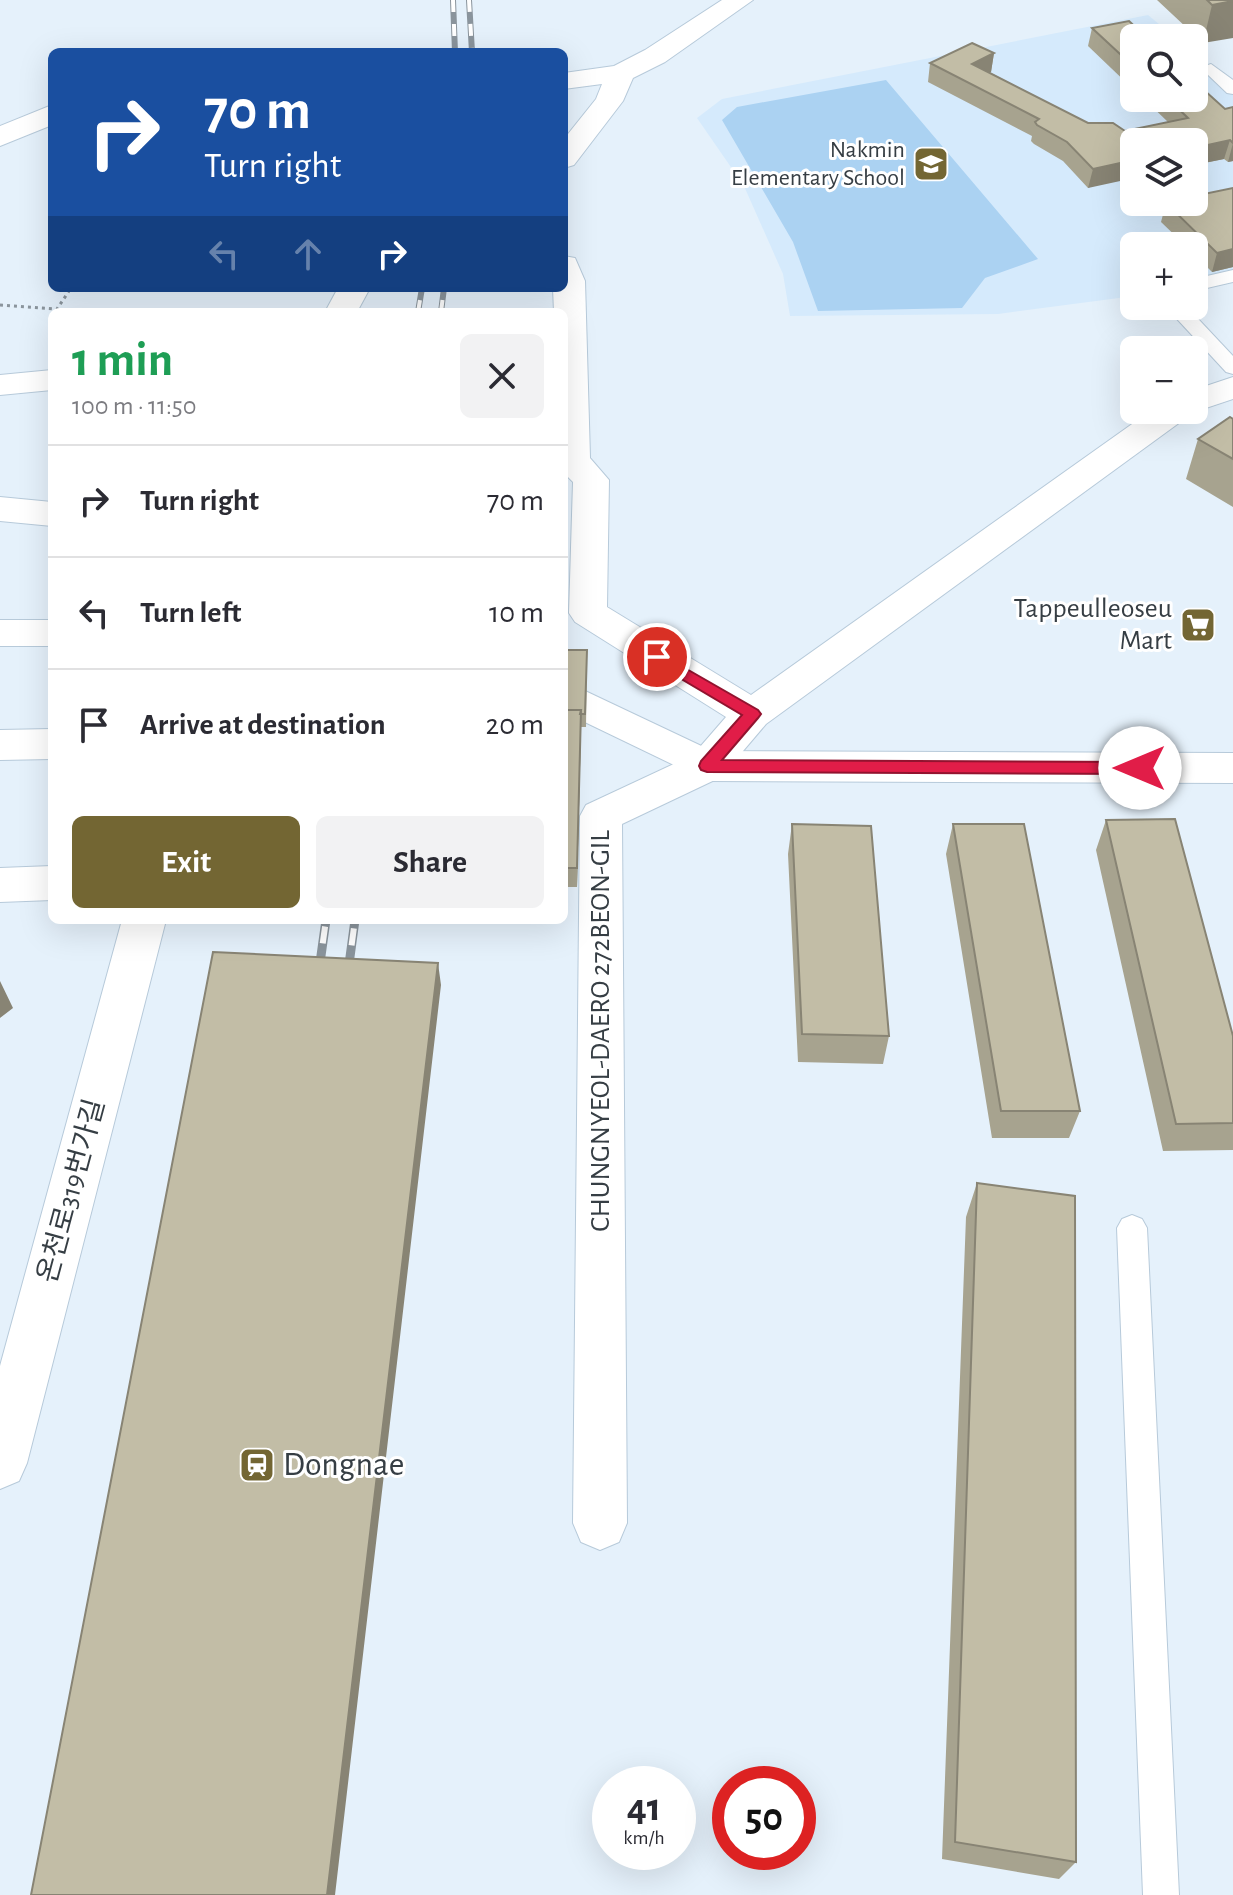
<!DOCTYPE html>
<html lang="en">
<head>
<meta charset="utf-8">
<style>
	body { margin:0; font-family:"Alegreya Sans","Noto Sans KR",sans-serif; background:#f2f2f3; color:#2b2b33; height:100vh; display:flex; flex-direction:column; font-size:30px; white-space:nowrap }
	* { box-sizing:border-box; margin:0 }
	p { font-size:26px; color:#7c7c81 }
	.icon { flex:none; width:44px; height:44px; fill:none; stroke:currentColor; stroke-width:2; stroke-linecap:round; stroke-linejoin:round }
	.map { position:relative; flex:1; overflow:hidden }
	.drawer { position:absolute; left:48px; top:308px; width:520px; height:616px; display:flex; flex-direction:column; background:#fff; border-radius:12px; box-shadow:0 8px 32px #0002 }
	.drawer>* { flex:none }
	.hud { position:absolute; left:48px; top:48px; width:520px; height:244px; border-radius:12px; box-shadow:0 8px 32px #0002; background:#1a4fa0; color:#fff; overflow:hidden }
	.controls { position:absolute; left:1120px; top:24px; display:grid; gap:16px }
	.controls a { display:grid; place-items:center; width:88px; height:88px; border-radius:12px; background:#fff; box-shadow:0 8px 32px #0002; font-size:40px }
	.speed { position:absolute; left:592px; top:1766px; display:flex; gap:16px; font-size:40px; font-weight:700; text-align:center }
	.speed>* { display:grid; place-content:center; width:104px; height:104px; border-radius:50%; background:#fff; box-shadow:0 8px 32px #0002; line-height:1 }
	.speed small { font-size:20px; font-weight:400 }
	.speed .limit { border:12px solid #d22; background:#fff; color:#111 }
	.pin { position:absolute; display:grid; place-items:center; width:68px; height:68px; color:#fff; margin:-34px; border:4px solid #fff; border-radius:50%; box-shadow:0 2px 8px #0007 }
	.me { position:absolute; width:88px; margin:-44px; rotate:270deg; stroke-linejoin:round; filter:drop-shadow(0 0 6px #0008) }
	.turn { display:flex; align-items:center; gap:28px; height:168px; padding:0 24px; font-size:36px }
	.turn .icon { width:104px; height:104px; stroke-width:2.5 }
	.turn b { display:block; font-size:56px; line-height:68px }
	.lanes { display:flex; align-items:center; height:76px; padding:0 24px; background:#0003; justify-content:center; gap:40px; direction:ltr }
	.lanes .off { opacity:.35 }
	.round { display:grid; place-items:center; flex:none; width:84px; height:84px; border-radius:12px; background:#f2f2f3 }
	.headline { display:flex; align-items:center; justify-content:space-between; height:136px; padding:0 24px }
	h1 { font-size:48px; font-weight:700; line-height:60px; color:#1e9e55 }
	.action { display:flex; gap:16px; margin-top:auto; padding:16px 24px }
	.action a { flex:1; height:92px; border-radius:12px; background:#736633; color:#fff; font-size:32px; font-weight:700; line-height:92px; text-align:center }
	.action a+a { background:#f2f2f3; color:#2b2b33 }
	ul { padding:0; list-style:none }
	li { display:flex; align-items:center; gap:24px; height:112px; padding:0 24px; border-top:2px solid #e1e1e2 }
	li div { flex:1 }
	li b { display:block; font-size:30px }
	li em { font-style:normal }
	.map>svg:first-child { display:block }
	.built { fill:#d5eafc; fill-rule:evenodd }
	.green { fill:#abd2f2 }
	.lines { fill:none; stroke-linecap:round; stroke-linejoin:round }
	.lane-casing { stroke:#b7cada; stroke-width:2 }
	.street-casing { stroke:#b7cada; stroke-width:2 }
	.secondary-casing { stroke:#b7cada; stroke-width:2 }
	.path { stroke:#8b959d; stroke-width:3; stroke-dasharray:3 4; stroke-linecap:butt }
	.lane { fill:#fff; fill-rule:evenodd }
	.street { fill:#fff; fill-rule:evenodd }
	.secondary { fill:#fff; fill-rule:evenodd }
	.rail-far1-casing { stroke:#8a949c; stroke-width:6 }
	.rail-casing { stroke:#8a949c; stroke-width:9 }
	.rail-far1 { stroke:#fff; stroke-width:4; stroke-dasharray:12; stroke-linecap:butt }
	.rail { stroke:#fff; stroke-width:6; stroke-dasharray:17; stroke-linecap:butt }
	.wall { fill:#a7a38f }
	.shaded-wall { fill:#888474 }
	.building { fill:#c2bda6; stroke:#888474; stroke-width:2 }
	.route { fill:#e11d48; stroke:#92132f; stroke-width:2 }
	.labels { text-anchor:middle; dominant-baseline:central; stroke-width:6; stroke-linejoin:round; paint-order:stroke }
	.far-poi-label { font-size:24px; fill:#363e44; stroke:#fff; text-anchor:end }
	.poi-label { font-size:28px; fill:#363e44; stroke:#fff; text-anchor:end }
	.street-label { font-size:28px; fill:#363e44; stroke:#fff }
	.near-poi-label { font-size:34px; fill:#363e44; stroke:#fff; text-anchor:start }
</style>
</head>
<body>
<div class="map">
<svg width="1233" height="1895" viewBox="0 0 1233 1895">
	<rect width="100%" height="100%" fill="#e5f1fb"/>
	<!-- built -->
	<path class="built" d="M1148 15 1176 38H1134V98H1194V54L1233 89V276L1194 285V246H1134V296L998 314 790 316 783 274 744 186 697 118 722 99ZM1134 142H1194V202H1134Z"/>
	<!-- green -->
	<path class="green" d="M886 80 1038 259 985 278 962 308 818 311 793 242 722 120 737 107Z"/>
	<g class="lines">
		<defs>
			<path id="lane" d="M1211 64 1233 80V94L1227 93 1205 72 1203 69 1205 66Z
				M1233 270V282L1194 291V279Z
				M1165 306H1186L1233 356V374L1226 372Z
				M1132 1215 1142 1219 1147 1228 1179 1895H1143L1117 1228 1122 1219Z"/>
			<path id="street" d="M722 0H753L665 62 633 78 623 101 574 165 564 168V139L596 99 602 84 564 89V73L614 66 645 50Z
				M52 105V125L0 146V126Z
				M564 256 575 258 585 281 590 458 609 480 607 607 751 695 1149 412 1194 410V390L1233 377V399L1194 412 766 724 721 777 622 824 627 1523 619 1542 600 1550 581 1542 573 1523 580 816 586 805 693 755 726 717 575 622 569 613 573 482 564 473V312H554L553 288H564Z
				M338 288H370L357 312H325Z
				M52 370V390L0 395V375Z
				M0 497 52 502V526L0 521Z
				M0 620H52V646H0Z
				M52 729V759L0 760V730Z
				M52 866V900L0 902V868Z
				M122 920H166L27 1463 19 1481 0 1489V1366Z"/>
			<path id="secondary" d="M564 681 712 751 1233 753V783L707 781 564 712Z"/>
		</defs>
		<!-- lane casing -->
		<use href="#lane" class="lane-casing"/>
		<!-- street casing -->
		<use href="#street" class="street-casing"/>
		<!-- secondary casing -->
		<use href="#secondary" class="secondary-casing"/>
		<!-- path -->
		<path class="path" d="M0 305 57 309 71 288"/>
		<!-- lane -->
		<use href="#lane" class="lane"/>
		<!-- street -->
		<use href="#street" class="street"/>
		<!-- secondary -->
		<use href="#secondary" class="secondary"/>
		<defs>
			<path id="rail-far1" d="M453 0 455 52
				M469 0 472 52
				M418 312 422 288
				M441 312 444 288"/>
			<path id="rail" d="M318 977 326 920
				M347 979 355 920"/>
		</defs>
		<!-- rail-far1 casing -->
		<use href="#rail-far1" class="rail-far1-casing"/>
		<!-- rail casing -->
		<use href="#rail" class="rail-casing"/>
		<!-- rail-far1 -->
		<use href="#rail-far1" class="rail-far1"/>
		<!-- rail -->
		<use href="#rail" class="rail"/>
	</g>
	<!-- wall -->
	<path class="wall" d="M1157 0H1233L1203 43Z
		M1092 28 1134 38V90L1088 46Z
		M994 53 991 72H989L1088 123 1125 131 1168 122 1143 98H1194L1225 109 1233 107V161L1228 162 1224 159 1194 165V142L1088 188 1063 161 1034 144 1031 141 1032 136 928 82 930 63Z
		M1166 203 1233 267 1212 272 1194 254V246H1186L1161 222Z
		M1233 419V507L1186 479 1198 439Z
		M564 650H587L586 727H581L577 887H564Z
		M1106 820 1233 1036V1150L1163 1151 1096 850Z
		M792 824 889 1036 883 1064 798 1062 788 854Z
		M953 824 1080 1111 1069 1138H992L946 854Z
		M977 1183 1076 1862 1059 1879 942 1859 966 1217Z"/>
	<!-- shaded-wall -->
	<path class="shaded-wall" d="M1233 1V38L1203 43 1212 5Z
		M994 53 991 72 969 82 972 64Z
		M1230 140 1224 159 1194 165V148Z
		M1233 143V161L1228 162Z
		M1134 160V178L1088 188 1093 169Z
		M1233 249V267L1212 272 1217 253Z
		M581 710V729L577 887V868Z
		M438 963 441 985 335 1895H327Z
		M0 981 13 1008 0 1018Z"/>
	<!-- building -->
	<path class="building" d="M1207 0H1233V1L1212 5Z
		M1129 21 1147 38H1134V67L1092 28Z
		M972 43 994 53 972 64 1088 123H1113L1125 131 1188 118 1167 98H1194V81L1225 109 1233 107V143L1230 140 1194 148V142H1134V160L1093 169 1067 142 1037 125 1035 122 1039 119 930 63Z
		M1233 188V249L1217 253 1166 203 1194 202V196Z
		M1230 417 1233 419V459L1198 439Z
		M564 650H587L585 714H580L581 710H564Z
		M564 710H581L577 868H564Z
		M1175 819 1233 1036V1123L1176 1124 1106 820Z
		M792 824 871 826 889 1036 802 1034Z
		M953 824H1024L1080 1111H1001Z
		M213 952 438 963 327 1895H31Z
		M977 1183 1075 1196 1076 1862 955 1842Z"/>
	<!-- route -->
	<path class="route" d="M657 652 758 710 761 714 758 718 722 760 1140 762 1149 768 1140 774 707 772 701 770 699 766 701 761 742 715 651 661 649 657Z"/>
	<!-- icons -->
	<defs>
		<symbol id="school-square" viewBox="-11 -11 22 22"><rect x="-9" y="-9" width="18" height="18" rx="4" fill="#736633" stroke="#fff"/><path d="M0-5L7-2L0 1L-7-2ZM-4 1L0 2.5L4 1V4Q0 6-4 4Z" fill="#fff"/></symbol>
		<symbol id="supermarket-square" viewBox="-11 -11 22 22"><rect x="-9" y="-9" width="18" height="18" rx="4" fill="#736633" stroke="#fff"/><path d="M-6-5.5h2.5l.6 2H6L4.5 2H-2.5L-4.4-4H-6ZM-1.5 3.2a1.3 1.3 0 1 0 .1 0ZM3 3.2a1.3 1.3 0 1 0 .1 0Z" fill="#fff"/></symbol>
		<symbol id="station-square" viewBox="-11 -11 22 22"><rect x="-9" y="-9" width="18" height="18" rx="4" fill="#736633" stroke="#fff"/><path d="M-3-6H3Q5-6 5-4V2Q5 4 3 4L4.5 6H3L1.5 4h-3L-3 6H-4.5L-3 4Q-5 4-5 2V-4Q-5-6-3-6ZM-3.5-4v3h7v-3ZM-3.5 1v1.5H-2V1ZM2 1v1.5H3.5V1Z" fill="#fff"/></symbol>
	</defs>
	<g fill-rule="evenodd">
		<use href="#school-square" x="911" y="144" width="40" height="40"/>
		<use href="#supermarket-square" x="1178" y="605" width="40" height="40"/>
		<use href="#station-square" x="237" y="1445" width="40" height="40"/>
	</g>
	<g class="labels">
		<!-- far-poi labels -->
		<g class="far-poi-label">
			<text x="905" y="150">Nakmin<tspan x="905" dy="28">Elementary School</tspan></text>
		</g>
		<!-- poi labels -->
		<g class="poi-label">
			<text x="1172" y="609">Tappeulleoseu<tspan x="1172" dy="32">Mart</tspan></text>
		</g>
		<!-- street labels -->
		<g class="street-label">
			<text transform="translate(601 1031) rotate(-90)">CHUNGNYEOL-DAERO 272BEON-GIL</text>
			<text transform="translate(72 1191) rotate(-75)">온천로319번가길</text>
		</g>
		<!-- near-poi labels -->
		<g class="near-poi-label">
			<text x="283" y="1465">Dongnae</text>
		</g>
	</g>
</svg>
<div class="controls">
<a><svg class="icon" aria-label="search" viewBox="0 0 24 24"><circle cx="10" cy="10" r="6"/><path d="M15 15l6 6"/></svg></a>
<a><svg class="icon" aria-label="layers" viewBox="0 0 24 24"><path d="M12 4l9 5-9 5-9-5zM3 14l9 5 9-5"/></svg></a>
<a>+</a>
<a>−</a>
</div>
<div class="speed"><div>41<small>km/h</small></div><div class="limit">50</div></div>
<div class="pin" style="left:657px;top:657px;background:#d93025"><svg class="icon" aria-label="arrive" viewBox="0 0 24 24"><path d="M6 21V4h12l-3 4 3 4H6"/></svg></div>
<svg class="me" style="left:1140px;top:768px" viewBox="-20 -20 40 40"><circle r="19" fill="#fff"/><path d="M0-13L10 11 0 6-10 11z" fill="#e11d48"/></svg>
<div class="hud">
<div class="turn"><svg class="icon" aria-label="right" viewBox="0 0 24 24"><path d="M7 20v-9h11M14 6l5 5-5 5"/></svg><div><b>70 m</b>Turn right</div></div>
<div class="lanes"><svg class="icon off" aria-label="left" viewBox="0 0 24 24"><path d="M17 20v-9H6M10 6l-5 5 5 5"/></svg><svg class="icon off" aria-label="ahead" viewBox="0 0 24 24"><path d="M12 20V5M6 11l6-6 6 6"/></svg><svg class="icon" aria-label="right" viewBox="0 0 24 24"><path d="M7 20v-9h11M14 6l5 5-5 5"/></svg></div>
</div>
<section class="drawer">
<div class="headline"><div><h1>1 min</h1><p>100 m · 11:50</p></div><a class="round"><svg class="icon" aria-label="close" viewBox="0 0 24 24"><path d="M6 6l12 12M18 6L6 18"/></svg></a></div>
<ul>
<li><svg class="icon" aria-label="right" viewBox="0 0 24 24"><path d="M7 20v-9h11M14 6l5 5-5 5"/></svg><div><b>Turn right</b></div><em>70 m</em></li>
<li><svg class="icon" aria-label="left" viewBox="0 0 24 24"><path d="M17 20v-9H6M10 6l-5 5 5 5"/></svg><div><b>Turn left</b></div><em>10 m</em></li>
<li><svg class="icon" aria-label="arrive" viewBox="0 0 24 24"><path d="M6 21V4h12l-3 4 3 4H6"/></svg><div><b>Arrive at destination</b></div><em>20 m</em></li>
</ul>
<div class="action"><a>Exit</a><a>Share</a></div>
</section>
</div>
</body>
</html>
